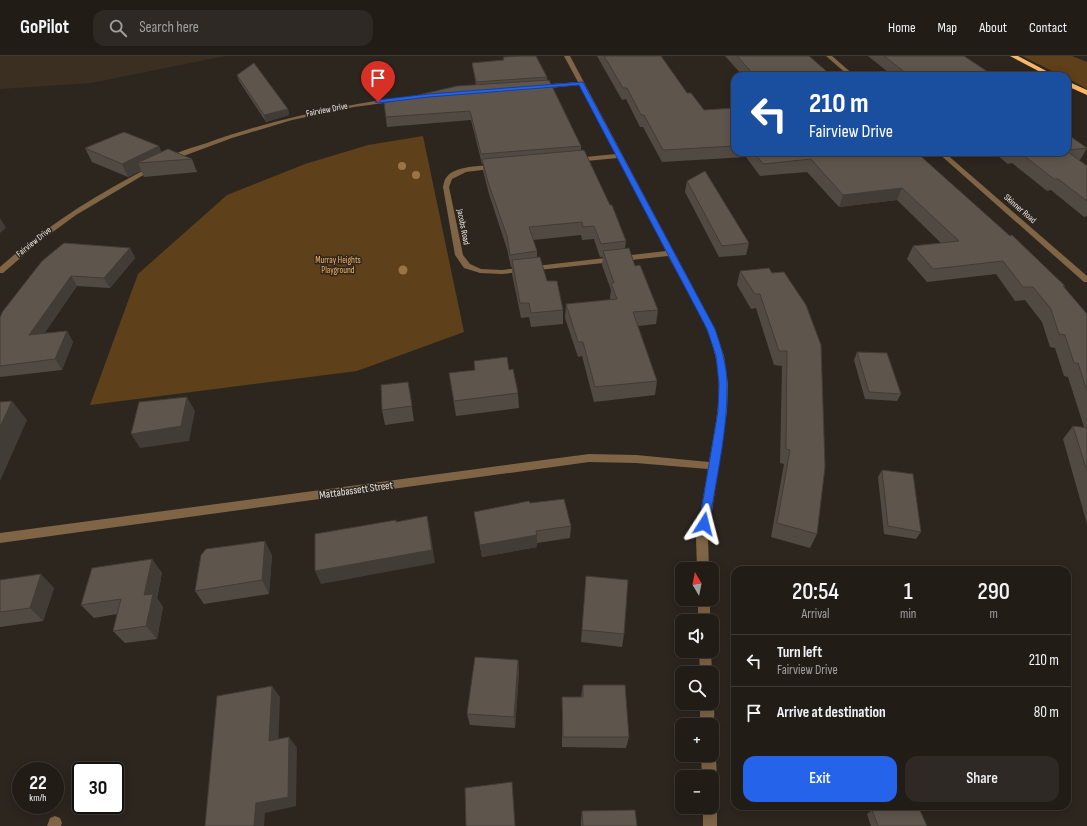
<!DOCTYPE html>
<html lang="en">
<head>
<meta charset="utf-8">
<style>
	body { margin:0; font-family:"Sofia Sans Condensed",sans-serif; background:#2e2924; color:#f1f3f6; height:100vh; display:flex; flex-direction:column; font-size:15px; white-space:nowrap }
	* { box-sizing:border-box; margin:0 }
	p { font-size:13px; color:#a2a1a1 }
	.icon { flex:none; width:22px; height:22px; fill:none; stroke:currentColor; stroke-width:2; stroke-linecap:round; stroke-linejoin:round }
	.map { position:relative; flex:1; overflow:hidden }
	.drawer { position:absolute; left:731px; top:510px; width:340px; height:244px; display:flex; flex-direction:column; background:#221c17; border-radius:12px; box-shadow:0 2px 10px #0003,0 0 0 1px #3f3a36 }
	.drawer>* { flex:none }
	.hud { position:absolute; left:731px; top:16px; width:340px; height:84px; border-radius:12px; box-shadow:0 2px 10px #0003,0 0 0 1px #3f3a36; background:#1a4fa0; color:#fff; overflow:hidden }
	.needle { width:26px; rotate:350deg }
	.controls { position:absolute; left:675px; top:506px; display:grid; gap:8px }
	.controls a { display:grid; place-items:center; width:44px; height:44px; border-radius:8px; background:#221c17; box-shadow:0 2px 10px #0003,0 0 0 1px #3f3a36; font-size:20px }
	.speed { position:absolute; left:12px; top:706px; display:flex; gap:8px; font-size:20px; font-weight:700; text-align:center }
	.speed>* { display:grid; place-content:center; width:52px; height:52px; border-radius:50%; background:#221c17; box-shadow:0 2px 10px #0003,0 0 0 1px #3f3a36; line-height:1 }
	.speed small { font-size:10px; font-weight:400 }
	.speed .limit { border:2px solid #111; border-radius:6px; background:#fff; color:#111 }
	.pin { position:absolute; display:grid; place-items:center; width:34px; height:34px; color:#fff; margin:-41px -17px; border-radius:50% 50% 50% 0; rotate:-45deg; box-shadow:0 0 4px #0007 }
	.pin .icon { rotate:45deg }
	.me { position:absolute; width:44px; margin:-22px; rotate:9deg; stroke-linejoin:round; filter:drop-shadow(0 0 3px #0008) }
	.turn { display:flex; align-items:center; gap:14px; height:84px; padding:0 12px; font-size:18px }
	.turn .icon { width:52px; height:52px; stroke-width:2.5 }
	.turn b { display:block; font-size:28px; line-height:34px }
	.eta { display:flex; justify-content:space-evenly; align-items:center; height:68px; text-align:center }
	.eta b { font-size:24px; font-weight:600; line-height:28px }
	.button { display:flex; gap:8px; margin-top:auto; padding:8px 12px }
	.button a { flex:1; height:46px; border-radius:12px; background:#2563eb; color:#fff; font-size:16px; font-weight:600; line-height:46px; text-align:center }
	.button a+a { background:#2e2924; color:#f1f3f6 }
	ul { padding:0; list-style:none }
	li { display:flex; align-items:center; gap:12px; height:52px; padding:0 12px; border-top:1px solid #3f3a36 }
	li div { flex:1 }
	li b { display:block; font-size:15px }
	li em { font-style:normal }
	header { display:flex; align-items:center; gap:24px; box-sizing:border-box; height:56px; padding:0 20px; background:#221c17; border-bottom:1px solid #3f3a36 }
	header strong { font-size:19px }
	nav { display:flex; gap:22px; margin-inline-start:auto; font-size:14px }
	.search { width:280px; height:36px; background:#2e2924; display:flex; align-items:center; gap:10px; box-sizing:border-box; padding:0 14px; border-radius:12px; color:#a2a1a1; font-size:15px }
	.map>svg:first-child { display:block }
	.built { fill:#3b2f22 }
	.green { fill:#5e401a }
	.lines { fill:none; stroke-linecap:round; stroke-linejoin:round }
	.minor { fill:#7f6546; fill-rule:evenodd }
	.highway { fill:#fab867; fill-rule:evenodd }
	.tree { fill:#9b7444 }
	.wall { fill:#514a42 }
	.shaded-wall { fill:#423c36 }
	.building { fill:#5e564d; stroke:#423c36 }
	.route { fill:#2563eb; stroke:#184099 }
	.labels { text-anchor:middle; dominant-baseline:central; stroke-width:3; stroke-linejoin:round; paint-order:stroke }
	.far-street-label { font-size:9px; fill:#e9e5df; stroke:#2d261f }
	.far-park-label { font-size:9px; fill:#f5b363; stroke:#2d261f }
	.street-label { font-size:11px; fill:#e9e5df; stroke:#2d261f }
</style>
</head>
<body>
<header>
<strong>GoPilot</strong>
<div class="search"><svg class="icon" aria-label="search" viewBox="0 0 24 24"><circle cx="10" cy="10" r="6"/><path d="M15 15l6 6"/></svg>Search here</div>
<nav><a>Home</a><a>Map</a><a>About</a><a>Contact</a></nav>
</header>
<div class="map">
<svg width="1087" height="770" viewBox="0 0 1087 770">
	<rect width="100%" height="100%" fill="#2d261f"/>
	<!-- built -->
	<path class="built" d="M0 0H225L91 27 0 33Z"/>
	<!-- green -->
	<path class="green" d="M1022 0H1072L1087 6V33L1067 22V20H1062Z
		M423 80 464 276 357 315 90 349 138 218 227 139 305 108 368 89Z"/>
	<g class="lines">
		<!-- minor -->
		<path class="minor" d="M564 0H570L715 273 724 300 728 328 727 355 708 482 709 513H697L696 482 708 413 636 407 589 406 0 487V477L589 398 636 399 709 406C715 371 724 334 715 299 707 264 685 232 668 200L502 218 480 217 464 212 455 199 443 131C444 128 444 124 446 122 454 109 483 110 496 109L498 110V112L466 116 452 123 449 131 463 199 470 208 481 213 502 214 666 195 618 102 575 106 572 104 575 102 616 98 579 29 539 33 536 31 539 29 578 26Z
			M826 0H832L855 20H849Z
			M419 39 422 41 421 42 354 51 292 64 232 82 170 105 165 104C174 96 195 91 207 87 276 62 346 48 419 39Z
			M937 96H944L1087 220V226H1084Z
			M152 110 157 111 76 159 39 186 3 217H0V211C46 170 97 138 152 110Z
			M698 543H710V565H698Z
			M699 595H711L712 617V618L700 617Z
			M712 643C715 651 715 665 712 673V669H700V647H712Z
			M712 694C717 701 719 721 712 727V721H702L701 699H712Z
			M712 745 715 746 717 751V770H703V751H712Z
			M55 760 60 762 62 767 61 770H47L50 762Z"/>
		<!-- highway -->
		<path class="highway" d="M1010 0H1018L1056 20H1048Z
			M1067 25 1087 34V39L1067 30Z"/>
	</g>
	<!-- trees -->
	<g class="tree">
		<circle cx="402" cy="110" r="4"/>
		<circle cx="416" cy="119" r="4"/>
		<circle cx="403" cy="214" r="4.5"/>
	</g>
	<!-- wall -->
	<path class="wall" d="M597 0H661L687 37 704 54 735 52V96H916L1065 230 1064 231 1087 258V468L1063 383 1073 370 1084 371 1068 321 1064 320 1055 292 1050 291 1042 266 1025 244 1015 245 996 218 927 226 907 203 913 190 941 187 897 144 839 151 807 116 760 120 746 101 662 106 643 71H640L626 43 622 44Z
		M725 0H809L832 20H743Z
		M868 0H964L994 20H893Z
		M503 1 547 21V24L581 90V95L626 185 625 192 635 210 658 254 656 268 638 270 657 325 655 339 594 346 582 300 578 301 565 262 566 248 611 244 610 242 611 234 602 209 603 201H600L594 183 582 184 581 179 533 184 537 195V201L547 225 563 254V268L531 271 529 261 521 262 512 218V211H511L507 193 489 138 483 115V108H482L471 64 387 71 384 47 476 29 473 13 472 7 503 4Z
		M237 19 288 53 289 59 266 66 239 25Z
		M1067 78 1087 92 1080 104H1079L1087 110V160L1084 161 1051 134 1047 135 1012 107 1008 108 993 96H1067Z
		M159 90 161 96 192 103 197 116 144 121 141 115 128 121 92 106 85 92Z
		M687 125 749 187 746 199 719 201 685 136Z
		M64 187 130 192 135 202 110 232 77 230 44 277 67 275 73 286 62 314 0 321V261Z
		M740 215 772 217 784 216 817 478 810 492 771 481 784 408 780 407 782 310 774 309 756 252 751 253 737 229Z
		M857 296 901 338 897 345 865 343 854 304Z
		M474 305 509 314 518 337 519 352 456 360 449 317 475 314Z
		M408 326 414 365 385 369 382 354Z
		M882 414 921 476 916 483 884 478 878 421Z
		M530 447 571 470 570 482 537 487V491L482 501 476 468 474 456Z
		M272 499 269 538 204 548 195 535Z
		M152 503 162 517 157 542 163 551 157 583 125 587 113 575 117 558 94 562 81 549Z
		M586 520 624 578 622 591 581 586Z
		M0 524 54 532 43 565 0 571Z
		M518 604 519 616 515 672 470 669 467 658Z
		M583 629 629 681 626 692 562 691V641H581Z
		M872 754 927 770H871L867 758Z
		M582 755 637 770H581V764Z"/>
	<!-- shaded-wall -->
	<path class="shaded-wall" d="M288 53 289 59 266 66 264 59Z
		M159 90 164 103 138 107 141 115 128 121 122 108Z
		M902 132 897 144 839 151 843 139Z
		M0 162 6 172 0 177Z
		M130 192 135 202 110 232 104 222Z
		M71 220 77 230 36 290 29 279Z
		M67 275 73 286 62 314 55 303Z
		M408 326 411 340 414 365 412 350Z
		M187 341 195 355 189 385 140 392 131 378Z
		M12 345 27 364 0 425V371Z
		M427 460 430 474 435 507 321 528 315 515Z
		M537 479V491L482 501 480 489Z
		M265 485 272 499 269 538 262 524Z
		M152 503 162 517 157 542 163 551 157 583 146 570 144 539Z
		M41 518 54 532 43 565 30 552Z
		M518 604 519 616 515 672 514 661Z
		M272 630 280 641 278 696 269 685Z
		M289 681 297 692 296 750 265 757 264 770H254L256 747Z"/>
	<!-- building -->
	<path class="building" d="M522 0H536L547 21 476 26 472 7 504 4 503 1Z
		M604 0H661L687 37H691L704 54 735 52V90L663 94 644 59H641L627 32H623Z
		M737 0H809L832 20H755Z
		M884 0H964L994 20H910Z
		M254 7 288 53 264 59 237 19Z
		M549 24 581 90 481 98 470 55 386 61 384 47 457 30Z
		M124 76 159 90 122 108 85 92Z
		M1067 78 1087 92 1067 94Z
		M168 93 192 103 138 107 139 106Z
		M584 94 610 149H612L626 185 601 188 594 170 583 171 582 166 529 171 537 195 510 199 507 180 488 126 482 103Z
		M1067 95 1087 110V145L1058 123H1054L1019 96H1067Z
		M754 96H916L1010 180 1012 179 1065 230H1063L1087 258V335L1078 307H1074L1065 279 1059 278 1051 253 1033 231H1023L1003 205 933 213 913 190 959 185 902 132 843 139 811 103 763 108Z
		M705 115 749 187 722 190 687 125Z
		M64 187 130 192 104 222 71 220 29 279 67 275 55 303 0 310V261L3 255 42 205Z
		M629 192 635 210 640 209 658 254 633 256 657 325 595 331 583 286H578L566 248 617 243 611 227H614L603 195Z
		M540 201 547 225H557L563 254 531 257 529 247H520L512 204Z
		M769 212 772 217 784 216 806 249 821 289 825 411 817 478 777 467 790 394 786 393 787 295H779L760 238H755L740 215Z
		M857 296 887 297 901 338 869 336Z
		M507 301 509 314 513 313 518 337 454 345 449 317 475 314 474 305Z
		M408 326 412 350 382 354 381 329Z
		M187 341 181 370 131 378 139 346Z
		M12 345 0 371V346Z
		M1073 370 1087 372V415Z
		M882 414 913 418 921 476 888 470Z
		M564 443 571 470 536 475 537 479 480 489 474 456 529 445 530 447Z
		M427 460 432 494 315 515V478L396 464V466Z
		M265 485 262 524 195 535 201 499 206 493Z
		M152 503 144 539 153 538 146 570 113 575 121 543 81 549 92 512Z
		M41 518 30 552 0 556V524Z
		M586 520 628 524 624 578 582 574Z
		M475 601 518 604 514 661 467 658Z
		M583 629H625L629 681H563L562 641H583Z
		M272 630 269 685 289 681 288 741 256 747 254 770H205L217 640Z
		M512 726 515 770H466L465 732Z
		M908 750H918L927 770H878L872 754Z
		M635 754 637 770H583L582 755Z"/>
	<!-- route -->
	<path class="route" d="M583 26 715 273C721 291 727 309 727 329 728 373 716 424 709 468L708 471 704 472 701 471 699 468 718 355 719 328 716 300 707 273 579 29 429 41 378 47 375 46 378 44 429 38Z"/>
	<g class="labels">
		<!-- far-street labels -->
		<g class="far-street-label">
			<text transform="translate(327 54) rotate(-11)">Fairview Drive</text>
			<text transform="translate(1020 153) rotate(41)">Skinner Road</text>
			<text transform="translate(463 171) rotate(79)">Jacobs Road</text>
			<text transform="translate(34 186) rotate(-39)">Fairview Drive</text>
		</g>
		<!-- far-park labels -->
		<g class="far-park-label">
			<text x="338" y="204">Murray Heights<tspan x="338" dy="10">Playground</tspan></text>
		</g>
		<!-- street labels -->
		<g class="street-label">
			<text transform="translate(356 434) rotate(-8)">Mattabassett Street</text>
		</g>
	</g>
</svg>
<div class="controls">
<a><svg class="needle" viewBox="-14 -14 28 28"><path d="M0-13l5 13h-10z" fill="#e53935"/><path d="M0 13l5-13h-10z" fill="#a2a1a1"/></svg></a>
<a><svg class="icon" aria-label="sound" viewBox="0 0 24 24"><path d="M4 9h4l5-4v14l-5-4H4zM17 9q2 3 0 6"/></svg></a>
<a><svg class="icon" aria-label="search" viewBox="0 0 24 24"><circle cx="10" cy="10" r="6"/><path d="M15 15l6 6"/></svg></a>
<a>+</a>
<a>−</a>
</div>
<div class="speed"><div>22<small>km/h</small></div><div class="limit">30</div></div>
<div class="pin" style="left:378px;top:46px;background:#d93025"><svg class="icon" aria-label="arrive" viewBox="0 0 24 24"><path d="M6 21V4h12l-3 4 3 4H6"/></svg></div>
<svg class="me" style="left:704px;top:468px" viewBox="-20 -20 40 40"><path d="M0-17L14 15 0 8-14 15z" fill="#2563eb" stroke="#fff" stroke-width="4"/></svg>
<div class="hud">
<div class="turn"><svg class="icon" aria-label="left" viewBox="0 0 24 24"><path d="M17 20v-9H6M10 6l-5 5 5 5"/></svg><div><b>210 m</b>Fairview Drive</div></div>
</div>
<section class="drawer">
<div class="eta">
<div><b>20:54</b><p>Arrival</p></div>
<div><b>1</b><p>min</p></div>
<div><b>290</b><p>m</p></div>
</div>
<ul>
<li><svg class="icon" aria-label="left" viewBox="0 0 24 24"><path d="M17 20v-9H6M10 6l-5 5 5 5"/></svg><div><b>Turn left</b><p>Fairview Drive</p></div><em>210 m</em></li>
<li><svg class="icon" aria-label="arrive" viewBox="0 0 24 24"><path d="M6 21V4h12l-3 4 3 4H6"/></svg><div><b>Arrive at destination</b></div><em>80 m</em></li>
</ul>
<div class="button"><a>Exit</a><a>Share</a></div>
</section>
</div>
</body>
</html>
